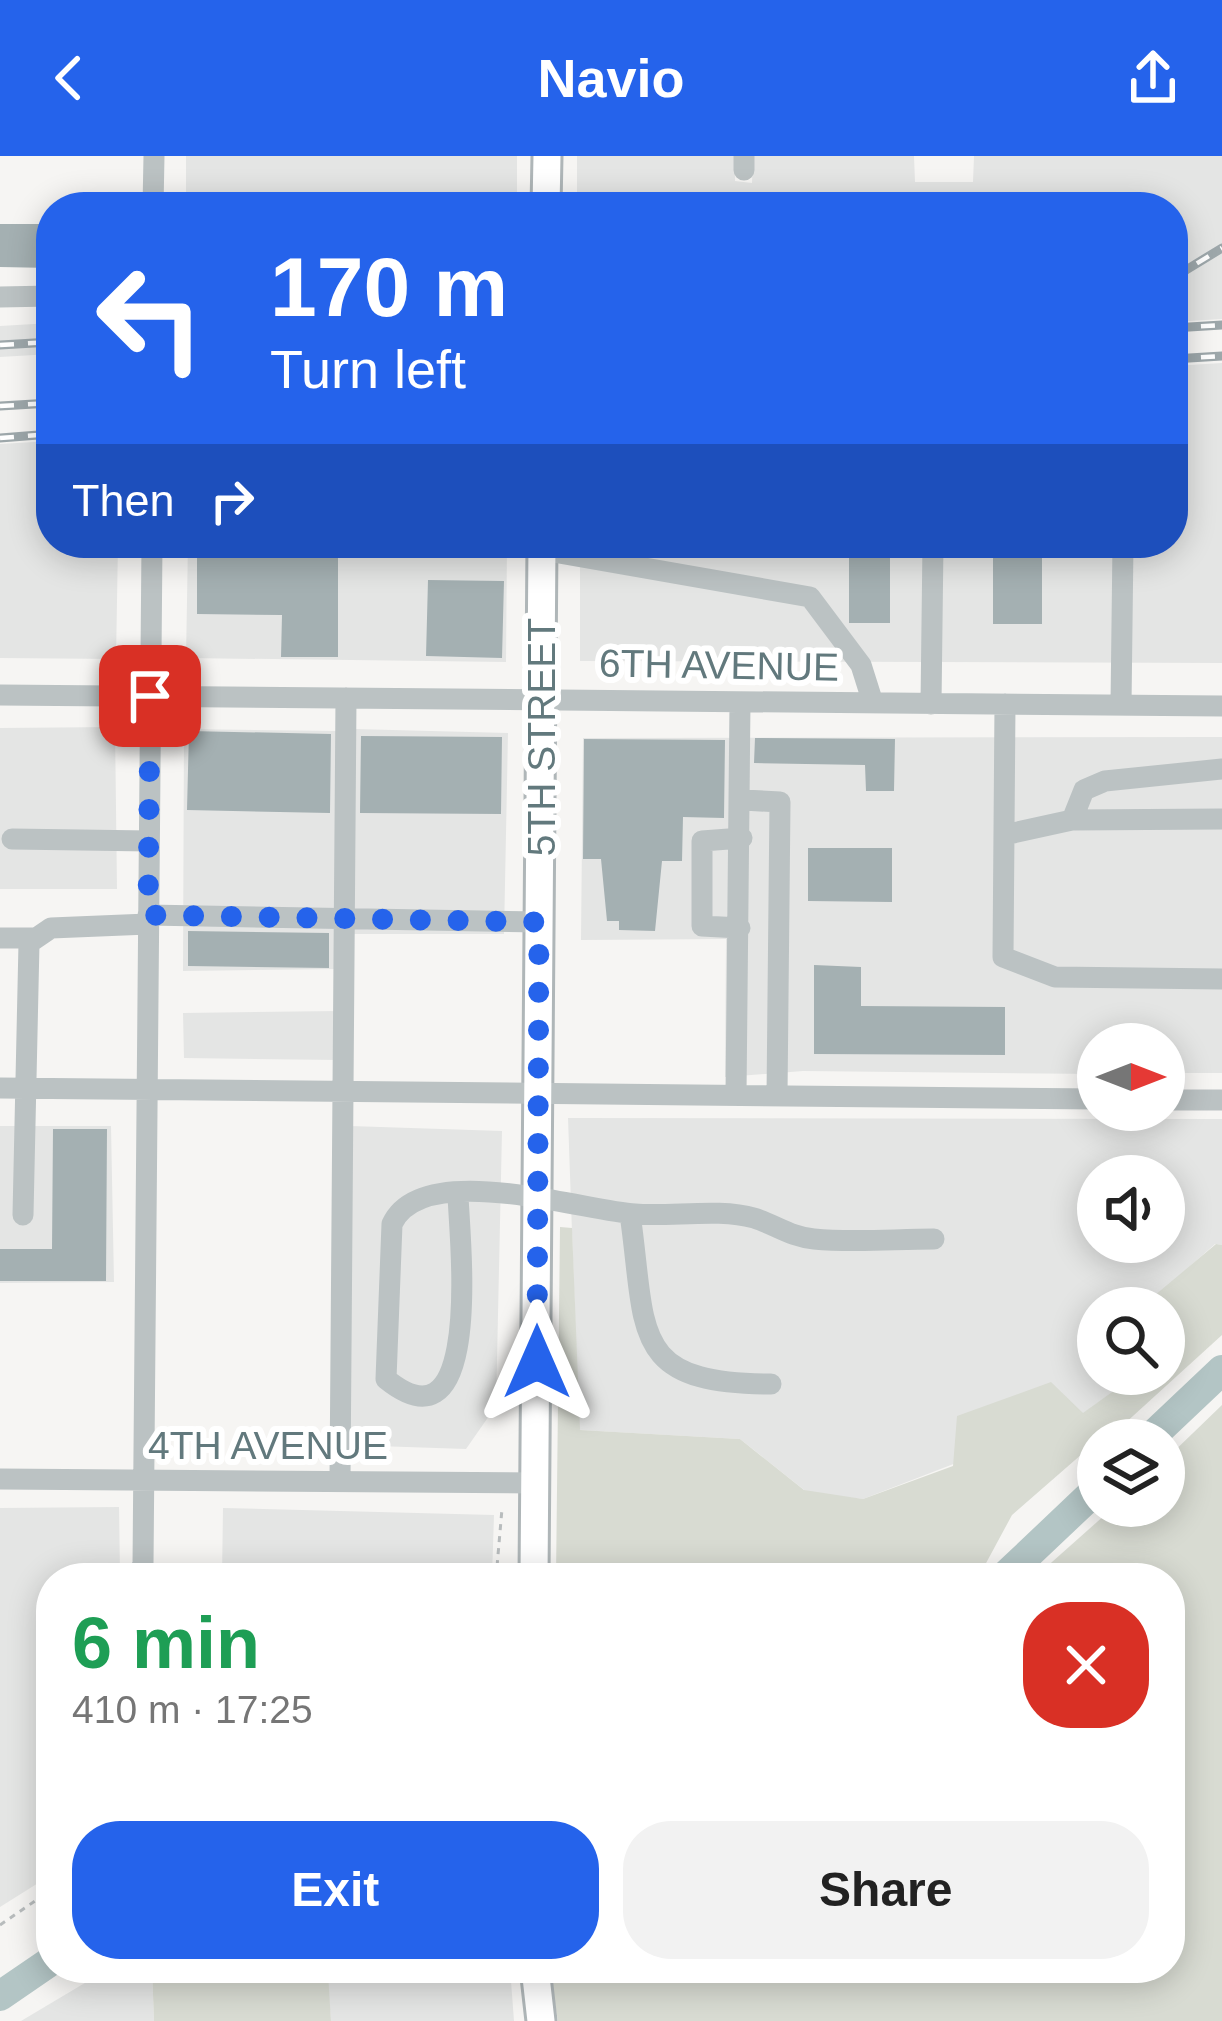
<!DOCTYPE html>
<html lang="en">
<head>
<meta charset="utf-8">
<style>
	body { margin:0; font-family:Arial,sans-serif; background:#f2f2f2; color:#222; height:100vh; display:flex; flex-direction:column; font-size:45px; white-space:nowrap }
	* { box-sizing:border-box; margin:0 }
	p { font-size:39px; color:#767676 }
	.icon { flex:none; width:66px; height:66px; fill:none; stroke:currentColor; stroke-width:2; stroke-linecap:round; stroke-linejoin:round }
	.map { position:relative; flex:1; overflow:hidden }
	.side { position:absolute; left:36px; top:1407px; width:1149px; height:420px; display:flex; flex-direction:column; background:#fff; border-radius:48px; box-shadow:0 6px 30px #0003 }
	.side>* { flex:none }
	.hud { position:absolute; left:36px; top:36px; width:1152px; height:366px; border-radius:48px; box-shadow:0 6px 30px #0003; background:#2563eb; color:#fff; overflow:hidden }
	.needle { width:78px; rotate:90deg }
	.buttons { position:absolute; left:1077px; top:867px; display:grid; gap:24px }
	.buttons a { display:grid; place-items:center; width:108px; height:108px; border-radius:50%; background:#fff; box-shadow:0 6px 30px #0003; font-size:60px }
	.pin { position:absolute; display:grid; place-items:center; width:102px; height:102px; color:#fff; margin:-51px; border-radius:24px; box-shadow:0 6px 18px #0006 }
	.me { position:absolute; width:132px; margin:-66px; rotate:0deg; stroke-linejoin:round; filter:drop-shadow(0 0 9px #0008) }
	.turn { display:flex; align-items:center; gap:42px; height:252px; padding:0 36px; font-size:54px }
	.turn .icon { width:156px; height:156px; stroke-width:2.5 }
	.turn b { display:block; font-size:84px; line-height:102px }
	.then { display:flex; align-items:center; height:114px; padding:0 36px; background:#0003; gap:24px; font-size:45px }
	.round { display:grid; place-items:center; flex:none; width:126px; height:126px; border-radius:48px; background:#f2f2f2 }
	.summary { display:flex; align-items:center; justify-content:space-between; height:204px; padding:0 36px }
	h1 { font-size:72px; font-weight:700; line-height:90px; color:#1e9e55 }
	.cta { display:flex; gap:24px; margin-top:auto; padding:24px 36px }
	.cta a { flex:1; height:138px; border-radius:48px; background:#2563eb; color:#fff; font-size:48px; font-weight:700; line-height:138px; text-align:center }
	.cta a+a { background:#f2f2f2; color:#222 }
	header { display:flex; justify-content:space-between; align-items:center; height:156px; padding:0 36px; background:#2563eb; color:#fff; font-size:54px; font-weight:700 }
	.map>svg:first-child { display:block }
	.built { fill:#e4e5e4; fill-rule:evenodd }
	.green { fill:#d8dbd2 }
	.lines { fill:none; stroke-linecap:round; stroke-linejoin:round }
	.river { stroke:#b3c5c5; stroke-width:30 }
	.building { fill:#a4b0b2 }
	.major-casing { stroke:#afb6b8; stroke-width:33 }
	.path { stroke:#b8bcbd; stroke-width:3; stroke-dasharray:6 6; stroke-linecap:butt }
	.minor { stroke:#bbc2c3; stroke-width:21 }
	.major { stroke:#fff; stroke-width:27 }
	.rail-casing { stroke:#9da7aa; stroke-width:9 }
	.rail { stroke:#fff; stroke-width:4.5; stroke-dasharray:14; stroke-linecap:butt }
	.route { stroke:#2563eb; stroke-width:21; stroke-dasharray:0 37.8 }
	.labels { text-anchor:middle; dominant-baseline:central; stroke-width:12; stroke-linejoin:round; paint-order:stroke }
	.street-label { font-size:39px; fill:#62797d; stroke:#fff }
</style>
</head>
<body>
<header><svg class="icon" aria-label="back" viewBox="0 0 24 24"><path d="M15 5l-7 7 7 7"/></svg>Navio<svg class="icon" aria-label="share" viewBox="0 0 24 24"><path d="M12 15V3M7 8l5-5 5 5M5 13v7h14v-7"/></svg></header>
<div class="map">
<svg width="1222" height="1865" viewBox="0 0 1222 1865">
	<rect width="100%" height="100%" fill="#f6f5f3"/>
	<!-- built -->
	<path class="built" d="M186 0H517V51H186Z
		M577 0H736L735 25 752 27 753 0H914L915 26H973L974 0H1222V163L1173 166V51H577Z
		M51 167V198L0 201V170Z
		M1222 207V507L580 505V387H1173V210Z
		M51 285V387H118L116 503 0 502V288Z
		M188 387H507L506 506 186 502Z
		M115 571 117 733H0V572Z
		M184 573 340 575 339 813 183 815Z
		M354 573 508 577 504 778H352Z
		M1222 581V917H1164V888H1098V918L803 915 725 921 726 783 581 784 583 582Z
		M339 855 340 904 184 902 183 857Z
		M568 962 1222 963V1089L1215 1088 1143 1152H1098V1218H1137L1083 1258 863 1343 808 1337 740 1283 579 1274ZM1098 1020H1164V1086H1098Z
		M0 970H111L114 1126 0 1127Z
		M350 970 502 975 496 1250 466 1293 347 1289Z
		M119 1351 120 1417H144V1422H51V1719L0 1751V1352Z
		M223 1352 494 1359 492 1422H222Z
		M110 1812H152L154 1865H21Z
		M340 1812H510L514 1865H331L327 1817Z"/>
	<!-- green -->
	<path class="green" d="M560 1071 572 1072 580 1274 740 1283 804 1334 863 1343 953 1310 957 1260 1051 1226 1083 1257 1137 1218H1164V1152L1142 1150 1216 1088 1222 1089V1179L1111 1280 1098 1284 1012 1359 978 1422H556Z
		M1222 1249V1865H558L549 1812H1170V1422H1034L1115 1350H1164V1305Z
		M152 1812H340L328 1817 331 1865H154Z"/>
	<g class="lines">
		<!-- river -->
		<path class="river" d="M1148 1284 1222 1214
			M1003 1422 1098 1332
			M0 1840 51 1805"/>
	</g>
	<!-- building -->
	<path class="building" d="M0 68H51V112L0 111Z
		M197 387H338V501H281L282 459 197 458Z
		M849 387H890V467H849Z
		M993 387H1042V468H993Z
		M428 424 504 425 502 502 426 500Z
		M189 575 331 578 330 657 187 654Z
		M361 580 502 581 501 658 360 657Z
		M755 582 895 583 894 635H866L865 609 754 607Z
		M584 583 725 584 724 662 683 661 682 705H662L655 775 619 774V765H607L601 703H583Z
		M808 692H892V746L808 745Z
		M188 775 329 777V812L188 810Z
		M814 809 861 811V850L1005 851V899L814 898Z
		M53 973H107L106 1125H0V1093H52Z"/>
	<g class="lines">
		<defs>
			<path id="major" d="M546 51 547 0
				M534 1422 542 387
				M535 1812 541 1865"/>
		</defs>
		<!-- major casing -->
		<use href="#major" class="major-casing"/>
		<!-- path -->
		<path class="path" d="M496 1422 502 1353
			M0 1769 51 1734"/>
		<!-- minor -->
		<path class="minor" d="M744 14V0
			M153 51 154 0
			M0 141 51 140
			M542 394 810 441 861 509 873 547
			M0 539 1222 550
			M931 548 933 387
			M1005 548 1003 801 1055 821 1222 823
			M1121 549 1123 387
			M743 644 780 646 777 940
			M1072 664 1084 634 1105 625 1222 613
			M1004 679 1072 664 1222 663
			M12 683 149 685
			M148 759 539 766
			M740 772 702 770V685L742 682
			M0 782H33
			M0 932 1098 943
			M736 939 740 546
			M1164 944H1222
			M458 1039C459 1078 485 1303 386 1223L392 1068C422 1003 580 1054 635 1058 671 1061 720 1052 754 1062 776 1069 791 1081 814 1083 853 1087 895 1083 934 1083
			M630 1058C647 1175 628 1228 771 1228
			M23 1059 29 787 51 772 148 768
			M0 1323 536 1327
			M340 1324 346 542
			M135 1422 143 1409 152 387"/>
		<!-- major -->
		<use href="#major" class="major"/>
		<defs>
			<path id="rail" d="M1173 122 1222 92
				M1173 172 1222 169
				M0 189 51 186
				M1173 203 1222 200
				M0 250 51 247
				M0 282 51 278"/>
		</defs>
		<!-- rail casing -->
		<use href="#rail" class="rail-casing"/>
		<!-- rail -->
		<use href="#rail" class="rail"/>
	</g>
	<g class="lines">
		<!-- route -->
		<path class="route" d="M150 540 148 759 539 766 537 1206"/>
	</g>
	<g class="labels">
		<!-- street labels -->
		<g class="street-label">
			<text transform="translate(719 509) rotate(1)">6TH AVENUE</text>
			<text transform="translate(541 581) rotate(-90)">5TH STREET</text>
			<text x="268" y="1289">4TH AVENUE</text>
		</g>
	</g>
</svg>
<div class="buttons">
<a><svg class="needle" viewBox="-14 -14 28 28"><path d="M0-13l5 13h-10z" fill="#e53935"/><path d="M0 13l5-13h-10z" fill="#767676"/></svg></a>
<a><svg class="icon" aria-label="sound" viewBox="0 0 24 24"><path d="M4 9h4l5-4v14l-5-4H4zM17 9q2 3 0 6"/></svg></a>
<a><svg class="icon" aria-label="search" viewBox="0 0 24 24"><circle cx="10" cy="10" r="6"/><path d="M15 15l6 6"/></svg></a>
<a><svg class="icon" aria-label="layers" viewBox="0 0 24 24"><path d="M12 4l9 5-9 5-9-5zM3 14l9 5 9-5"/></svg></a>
</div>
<div class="pin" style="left:150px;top:540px;background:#d93025"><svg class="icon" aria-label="arrive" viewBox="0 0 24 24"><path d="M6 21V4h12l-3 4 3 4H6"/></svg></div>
<svg class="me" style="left:537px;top:1206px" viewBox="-20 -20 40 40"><path d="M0-17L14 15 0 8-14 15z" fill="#2563eb" stroke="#fff" stroke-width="4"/></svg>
<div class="hud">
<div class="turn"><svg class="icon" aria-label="left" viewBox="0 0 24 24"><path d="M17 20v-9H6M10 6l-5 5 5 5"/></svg><div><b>170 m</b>Turn left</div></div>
<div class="then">Then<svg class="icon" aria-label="right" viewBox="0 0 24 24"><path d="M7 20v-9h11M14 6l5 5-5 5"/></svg></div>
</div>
<section class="side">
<div class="summary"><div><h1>6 min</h1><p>410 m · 17:25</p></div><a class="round" style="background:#d93025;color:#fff"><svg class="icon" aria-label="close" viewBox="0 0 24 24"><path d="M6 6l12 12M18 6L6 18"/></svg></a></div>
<div class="cta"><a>Exit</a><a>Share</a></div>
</section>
</div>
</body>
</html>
